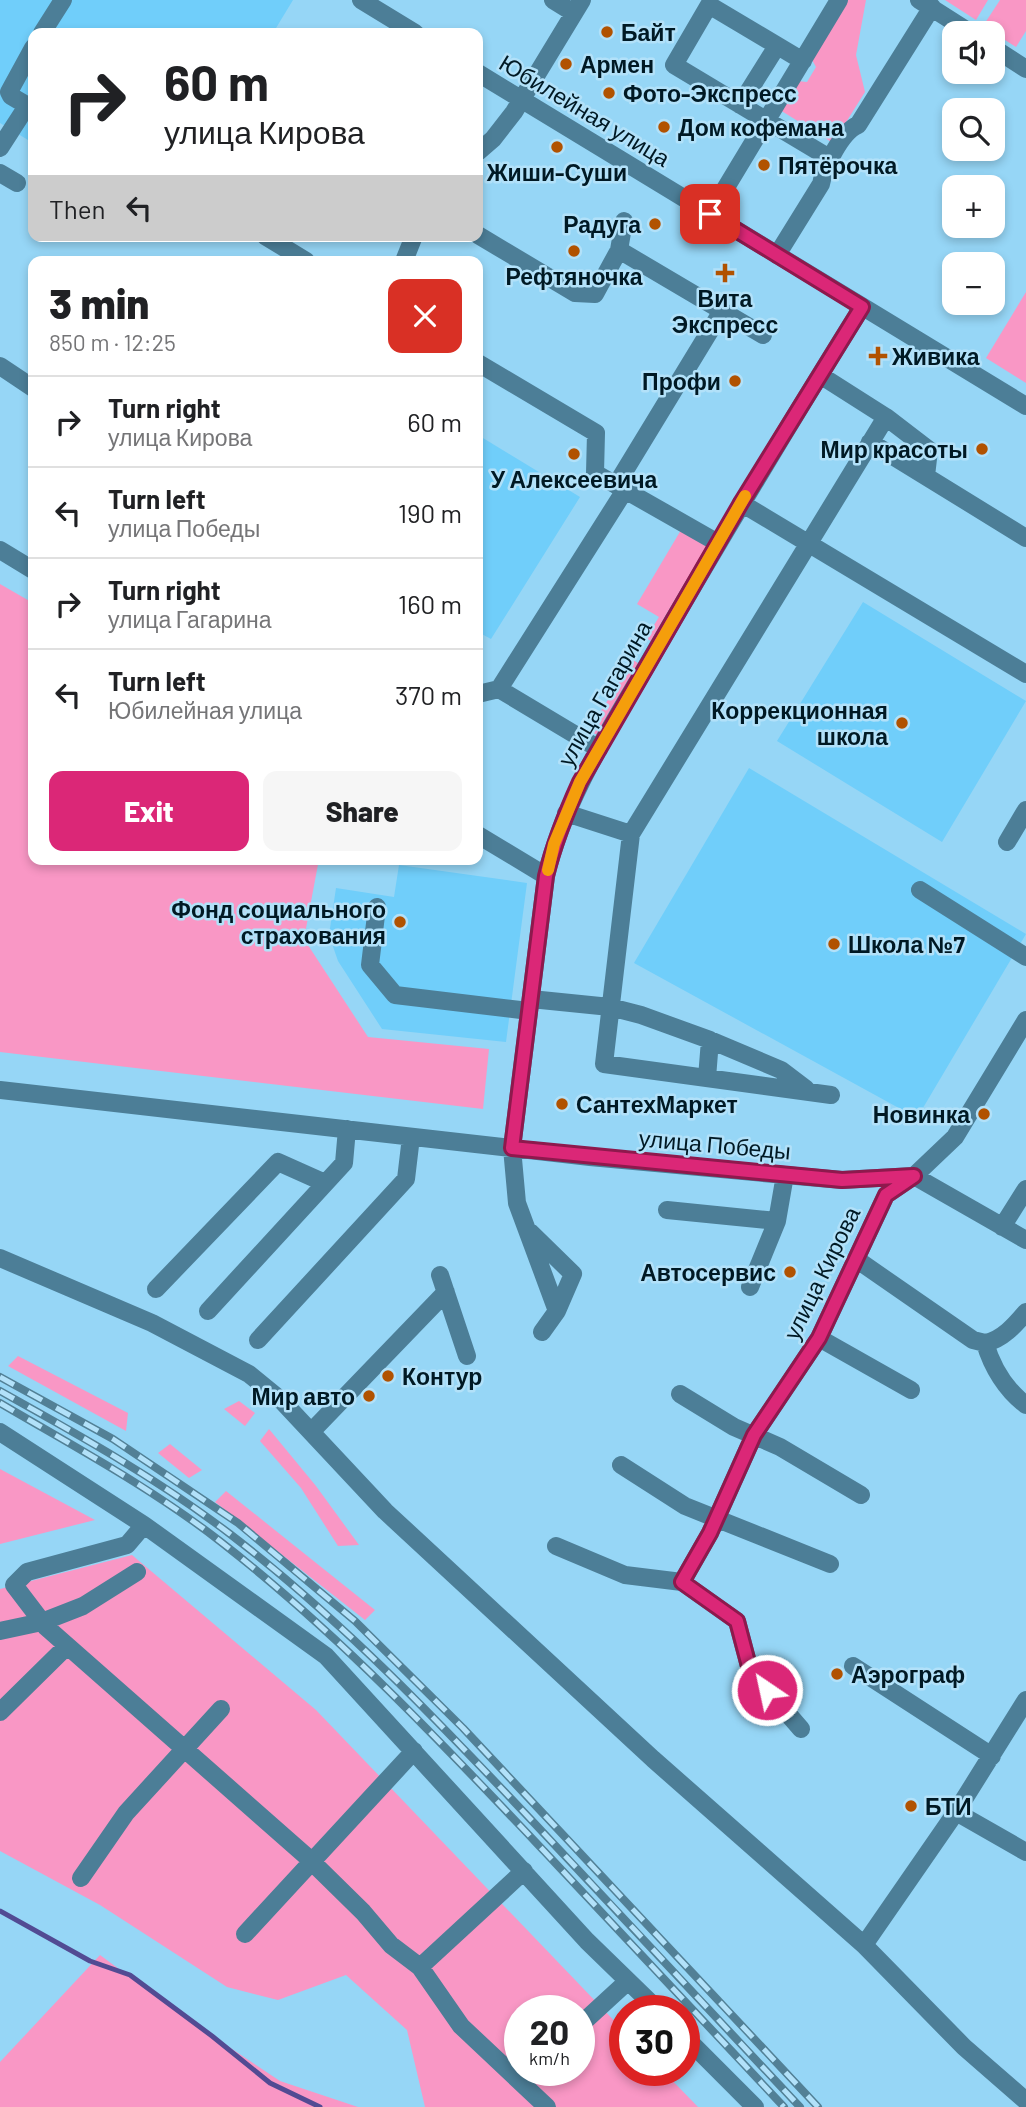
<!DOCTYPE html>
<html lang="en">
<head>
<meta charset="utf-8">
<style>
	body { margin:0; font-family:Barlow,sans-serif; background:#f6f6f6; color:#202124; height:100vh; display:flex; flex-direction:column; font-size:26px; white-space:nowrap }
	* { box-sizing:border-box; margin:0 }
	p { font-size:23px; color:#757577 }
	.icon { flex:none; width:38px; height:38px; fill:none; stroke:currentColor; stroke-width:2; stroke-linecap:round; stroke-linejoin:round }
	.map { position:relative; flex:1; overflow:hidden }
	.sheet { position:absolute; left:28px; top:256px; width:455px; height:609px; display:flex; flex-direction:column; background:#fff; border-radius:14px; box-shadow:0 4px 10px #0003 }
	.sheet>* { flex:none }
	.top-card { position:absolute; left:28px; top:28px; width:455px; height:214px; border-radius:14px; box-shadow:0 4px 10px #0003; background:#fff; color:#202124; overflow:hidden }
	.fabs { position:absolute; left:942px; top:21px; display:grid; gap:14px }
	.fabs a { display:grid; place-items:center; width:63px; height:63px; border-radius:14px; background:#fff; box-shadow:0 4px 10px #0003; font-size:35px }
	.speed { position:absolute; left:504px; top:1995px; display:flex; gap:14px; font-size:35px; font-weight:700; text-align:center }
	.speed>* { display:grid; place-content:center; width:91px; height:91px; border-radius:50%; background:#fff; box-shadow:0 4px 10px #0003; line-height:1 }
	.speed small { font-size:18px; font-weight:400 }
	.speed .limit { border:10px solid #d22; background:#fff; color:#111 }
	.pin { position:absolute; display:grid; place-items:center; width:60px; height:60px; color:#fff; margin:-30px; border-radius:14px; box-shadow:0 4px 10px #0006 }
	.me { position:absolute; width:77px; margin:-38px; rotate:326deg; stroke-linejoin:round; filter:drop-shadow(0 0 5px #0008) }
	.turn { display:flex; align-items:center; gap:24px; height:147px; padding:0 21px; font-size:32px }
	.turn .icon { width:91px; height:91px; stroke-width:2.5 }
	.turn b { display:block; font-size:49px; line-height:60px }
	.then { display:flex; align-items:center; height:66px; padding:0 21px; background:#0003; gap:14px; font-size:26px }
	.round { display:grid; place-items:center; flex:none; width:74px; height:74px; border-radius:14px; background:#f6f6f6 }
	.headline { display:flex; align-items:center; justify-content:space-between; height:119px; padding:0 21px }
	h1 { font-size:42px; font-weight:800; line-height:52px }
	.cta { display:flex; gap:14px; margin-top:auto; padding:14px 21px }
	.cta a { flex:1; height:80px; border-radius:14px; background:#db2777; color:#fff; font-size:28px; font-weight:800; line-height:80px; text-align:center }
	.cta a+a { background:#f6f6f6; color:#202124 }
	ul { padding:0; list-style:none }
	li { display:flex; align-items:center; gap:21px; height:91px; padding:0 21px; border-top:2px solid #e0e0e0 }
	li div { flex:1 }
	li b { display:block; font-size:26px }
	li em { font-style:normal }
	.map>svg:first-child { display:block }
	.built { fill:#70cefa }
	.green { fill:#f997c5; fill-rule:evenodd }
	.lines { fill:none; stroke-linecap:round; stroke-linejoin:round }
	.stream { stroke:#524b93; stroke-width:5 }
	.minor { stroke:#4c7e97; stroke-width:18 }
	.rail-casing { stroke:#528096; stroke-width:8 }
	.rail { stroke:#b2e1f9; stroke-width:5; stroke-dasharray:16; stroke-linecap:butt }
	.route-casing { stroke:#8e194d; stroke-width:18 }
	.route { stroke:#db2777; stroke-width:12 }
	.slow { stroke:#f59e0b; stroke-width:12 }
	.poi-dot { fill:#b15200; stroke:#b2e1f9; stroke-width:2.5 }
	.labels { text-anchor:middle; dominant-baseline:central; stroke-width:5; stroke-linejoin:round; paint-order:stroke }
	.poi-label { font-size:23px; font-weight:bold; fill:#001924; stroke:#b2e1f9; text-anchor:start }
	.street-label { font-size:23px; fill:#001924; stroke:#b2e1f9 }
</style>
</head>
<body>
<div class="map">
<svg width="1026" height="2107" viewBox="0 0 1026 2107">
	<rect width="100%" height="100%" fill="#96d6f6"/>
	<!-- built -->
	<path class="built" d="M0 0H293L273 33H33V143L0 123Z
		M478 435 580 497 491 639 478 632Z
		M863 602 1026 701 942 842 777 741Z
		M749 768 1026 934 917 1118 634 963Z
		M399 865 527 883 506 1042 382 1029 338 961 329 935 336 888 394 897Z"/>
	<!-- green -->
	<path class="green" d="M846 0H866L856 55 865 92 833 143 780 110 797 81 807 82 816 67 811 58Z
		M945 0H988L976 20Z
		M1000 0H1026V31L1016 47 983 26Z
		M1026 292V383L986 358Z
		M681 530 711 548 654 643 646 638 659 617 637 604Z
		M0 584 33 603V859H319L304 939 368 1037 489 1049 483 1109 0 1052Z
		M633 660 641 665 597 735 589 730Z
		M18 1356 128 1413 126 1431 8 1366Z
		M239 1401 255 1413 245 1426 224 1409Z
		M269 1429 316 1486 359 1545 338 1546 301 1488 260 1441Z
		M170 1444 202 1470 189 1478 158 1453Z
		M0 1469 95 1520 0 1544Z
		M226 1491 375 1610 365 1620 215 1502Z
		M132 1555 316 1710 625 2032V2070H662L698 2107H425L407 2030 346 1975 278 2000 227 1987 100 1905 0 1851V1589ZM520 2011H579V2070H520Z
		M100 1955 184 2017 280 2081 358 2107H0V2062Z"/>
	<g class="lines">
		<!-- stream -->
		<path class="stream" d="M0 1911 90 1961 130 1975 212 2036 270 2083 320 2107"/>
		<!-- minor -->
		<path class="minor" d="M361 0 415 33
			M553 0 574 13
			M919 0 971 33
			M42 33 63 0
			M992 47 1026 69
			M33 48 9 92 11 96 33 109
			M803 61 709 5 674 65 831 159
			M478 73 1026 406
			M740 105 777 46
			M0 148 27 106
			M478 152 493 139 514 112 582 0
			M0 173 17 183
			M710 214 839 0
			M478 235 575 293 595 294 619 250 624 221
			M265 236 306 261
			M619 250 763 335
			M777 255 821 184C824 167 842 131 858 125L932 7
			M404 261 414 236
			M478 363 596 433 595 473 718 543
			M0 366 33 388
			M820 375 886 417 929 450 926 476
			M870 442 1026 538
			M616 485 722 311
			M741 503 1026 674
			M0 550 33 570
			M499 689 625 490
			M478 694 499 689 599 749
			M566 813 631 834
			M478 835 546 876
			M1007 842 1026 810
			M920 890 1026 957
			M377 907 370 965 395 995 529 1011
			M531 999 610 1007 641 1015 710 1040 781 1070 806 1089
			M707 1078 710 1040
			M0 1090 590 1157 785 1175 842 1180 914 1176 1026 1240
			M831 1095 604 1064 631 834 886 417
			M667 1210 777 1221
			M1002 1227 1026 1189
			M530 1232 573 1274 557 1311 542 1332
			M0 1258 152 1323 249 1374 282 1401 385 1511 653 1759 864 1945 964 2047 1026 2101
			M856 1259 973 1340 985 1343C992 1367 1006 1390 1026 1405
			M440 1275 467 1356
			M750 1287 777 1221 785 1175
			M156 1289 278 1162 325 1183
			M208 1311 344 1163 347 1129
			M557 1311 517 1203 512 1148 546 876C566 793 615 722 657 648 724 533 792 419 862 307
			M819 1338 911 1390
			M258 1340 406 1179 411 1137
			M985 1343C1002 1340 1015 1325 1026 1312
			M680 1394 734 1427 780 1447 861 1495
			M0 1432 144 1525 326 1656 587 1941 659 2011
			M311 1432 446 1292
			M621 1465 685 1506 830 1564
			M144 1525 127 1545 27 1572 14 1585 46 1627 306 1856 363 1912 391 1945 420 1967 461 2026 547 2107
			M556 1546 625 1575 682 1582
			M0 1631 42 1622 83 1606 137 1572
			M853 1666 992 1756
			M0 1712 67 1646
			M801 1729 750 1670 737 1621 682 1582 710 1533 754 1435 819 1338 886 1195 914 1176 955 1137 1026 1020
			M956 1812 1026 1852
			M81 1878 126 1813 221 1709
			M245 1934 414 1751
			M864 1945 956 1812 1026 1700
			M420 1967 524 1871
			M579 2026 628 1981
			M684 2036 755 2107"/>
		<defs>
			<path id="rail" d="M0 1377 113 1439 238 1523 355 1621 463 1728 818 2107
				M0 1391C79 1435 158 1479 230 1534 342 1620 440 1723 537 1826 625 1919 712 2013 800 2107
				M0 1403C75 1447 152 1488 221 1542 339 1634 441 1742 544 1851 624 1936 704 2022 784 2107"/>
		</defs>
		<!-- rail casing -->
		<use href="#rail" class="rail-casing"/>
		<!-- rail -->
		<use href="#rail" class="rail"/>
	</g>
	<g class="lines">
		<defs>
			<path id="route" d="M710 214 862 307 741 503 580 782C566 813 554 843 546 876L512 1148 842 1180 914 1176 886 1195 819 1338 754 1435 710 1533 682 1582 737 1621 750 1670 767 1690"/>
		</defs>
		<!-- route casing -->
		<use href="#route" class="route-casing"/>
		<!-- route -->
		<use href="#route" class="route"/>
		<!-- slow -->
		<path class="slow" d="M548 870 554 844 580 782 745 496"/>
	</g>
	<!-- markers -->
	<g class="poi-dot">
		<circle cx="607" cy="32" r="7"/>
		<circle cx="566" cy="64" r="7"/>
		<circle cx="609" cy="93" r="7"/>
		<circle cx="664" cy="127" r="7"/>
		<circle cx="557" cy="147" r="7"/>
		<circle cx="764" cy="165" r="7"/>
		<circle cx="655" cy="224" r="7"/>
		<circle cx="574" cy="251" r="7"/>
		<path d="M721.5 262.5h7v7h7v7h-7v7h-7v-7h-7v-7h7z"/>
		<path d="M874.5 345.5h7v7h7v7h-7v7h-7v-7h-7v-7h7z"/>
		<circle cx="735" cy="381" r="7"/>
		<circle cx="982" cy="449" r="7"/>
		<circle cx="574" cy="454" r="7"/>
		<circle cx="902" cy="723" r="7"/>
		<circle cx="400" cy="922" r="7"/>
		<circle cx="834" cy="944" r="7"/>
		<circle cx="562" cy="1104" r="7"/>
		<circle cx="984" cy="1114" r="7"/>
		<circle cx="790" cy="1272" r="7"/>
		<circle cx="388" cy="1376" r="7"/>
		<circle cx="369" cy="1396" r="7"/>
		<circle cx="837" cy="1674" r="7"/>
		<circle cx="911" cy="1806" r="7"/>
	</g>
	<g class="labels">
		<!-- poi labels -->
		<g class="poi-label">
			<text x="621" y="32">Байт</text>
			<text x="580" y="64">Армен</text>
			<text x="623" y="93">Фото-Экспресс</text>
			<text x="678" y="127">Дом кофемана</text>
			<text x="778" y="165">Пятёрочка</text>
			<text x="557" y="172" text-anchor="middle">Жиши-Суши</text>
			<text x="641" y="224" text-anchor="end">Радуга</text>
			<text x="574" y="276" text-anchor="middle">Рефтяночка</text>
			<text x="725" y="298" text-anchor="middle">Вита<tspan x="725" dy="26">Экспресс</tspan></text>
			<text x="892" y="356">Живика</text>
			<text x="721" y="381" text-anchor="end">Профи</text>
			<text x="968" y="449" text-anchor="end">Мир красоты</text>
			<text x="574" y="479" text-anchor="middle">У Алексеевича</text>
			<text x="888" y="710" text-anchor="end">Коррекционная<tspan x="888" dy="26">школа</tspan></text>
			<text x="386" y="909" text-anchor="end">Фонд социального<tspan x="386" dy="26">страхования</tspan></text>
			<text x="848" y="944">Школа №7</text>
			<text x="576" y="1104">СантехМаркет</text>
			<text x="970" y="1114" text-anchor="end">Новинка</text>
			<text x="776" y="1272" text-anchor="end">Автосервис</text>
			<text x="402" y="1376">Контур</text>
			<text x="355" y="1396" text-anchor="end">Мир авто</text>
			<text x="851" y="1674">Аэрограф</text>
			<text x="925" y="1806">БТИ</text>
		</g>
		<!-- street labels -->
		<g class="street-label">
			<text transform="translate(585 110) rotate(31)">Юбилейная улица</text>
			<text transform="translate(604 693) rotate(-60)">улица Гагарина</text>
			<text transform="translate(715 1144) rotate(5)">улица Победы</text>
			<text transform="translate(821 1273) rotate(-64)">улица Кирова</text>
		</g>
	</g>
</svg>
<div class="fabs">
<a><svg class="icon" aria-label="sound" viewBox="0 0 24 24"><path d="M4 9h4l5-4v14l-5-4H4zM17 9q2 3 0 6"/></svg></a>
<a><svg class="icon" aria-label="search" viewBox="0 0 24 24"><circle cx="10" cy="10" r="6"/><path d="M15 15l6 6"/></svg></a>
<a>+</a>
<a>−</a>
</div>
<div class="speed"><div>20<small>km/h</small></div><div class="limit">30</div></div>
<div class="pin" style="left:710px;top:214px;background:#d93025"><svg class="icon" aria-label="arrive" viewBox="0 0 24 24"><path d="M6 21V4h12l-3 4 3 4H6"/></svg></div>
<svg class="me" style="left:767px;top:1690px" viewBox="-20 -20 40 40"><circle r="17" fill="#db2777" stroke="#fff" stroke-width="3"/><path d="M0-11L8 9 0 5-8 9z" fill="#fff"/></svg>
<div class="top-card">
<div class="turn"><svg class="icon" aria-label="right" viewBox="0 0 24 24"><path d="M7 20v-9h11M14 6l5 5-5 5"/></svg><div><b>60 m</b>улица Кирова</div></div>
<div class="then">Then<svg class="icon" aria-label="left" viewBox="0 0 24 24"><path d="M17 20v-9H6M10 6l-5 5 5 5"/></svg></div>
</div>
<section class="sheet">
<div class="headline"><div><h1>3 min</h1><p>850 m · 12:25</p></div><a class="round" style="background:#d93025;color:#fff"><svg class="icon" aria-label="close" viewBox="0 0 24 24"><path d="M6 6l12 12M18 6L6 18"/></svg></a></div>
<ul>
<li><svg class="icon" aria-label="right" viewBox="0 0 24 24"><path d="M7 20v-9h11M14 6l5 5-5 5"/></svg><div><b>Turn right</b><p>улица Кирова</p></div><em>60 m</em></li>
<li><svg class="icon" aria-label="left" viewBox="0 0 24 24"><path d="M17 20v-9H6M10 6l-5 5 5 5"/></svg><div><b>Turn left</b><p>улица Победы</p></div><em>190 m</em></li>
<li><svg class="icon" aria-label="right" viewBox="0 0 24 24"><path d="M7 20v-9h11M14 6l5 5-5 5"/></svg><div><b>Turn right</b><p>улица Гагарина</p></div><em>160 m</em></li>
<li><svg class="icon" aria-label="left" viewBox="0 0 24 24"><path d="M17 20v-9H6M10 6l-5 5 5 5"/></svg><div><b>Turn left</b><p>Юбилейная улица</p></div><em>370 m</em></li>
</ul>
<div class="cta"><a>Exit</a><a>Share</a></div>
</section>
</div>
</body>
</html>
